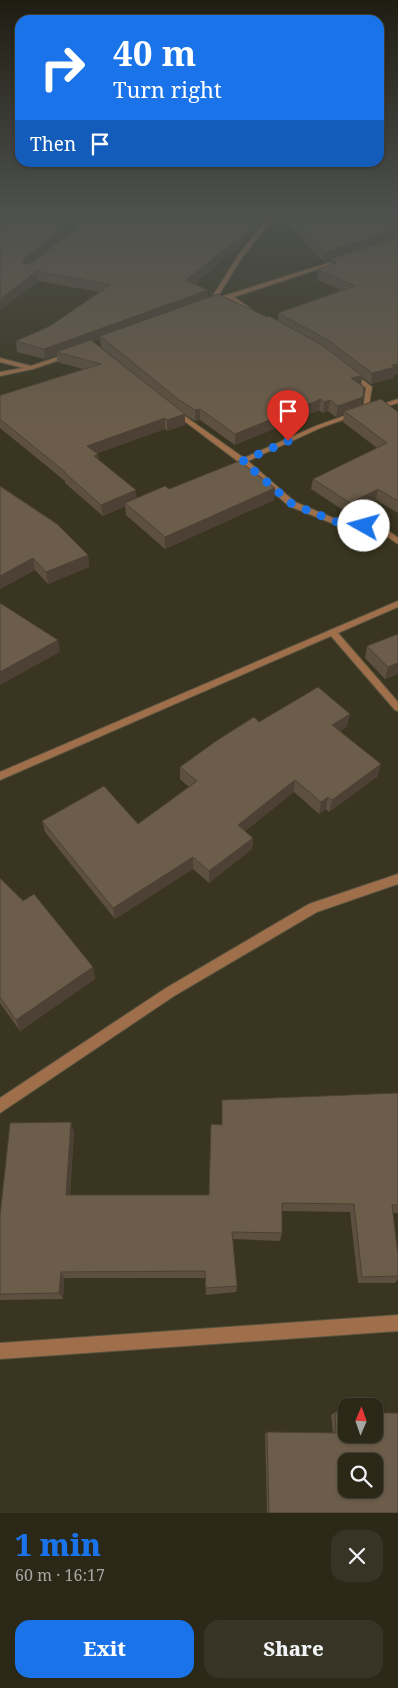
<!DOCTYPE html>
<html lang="en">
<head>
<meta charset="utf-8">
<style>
	body { margin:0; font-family:"Noto Serif",serif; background:#373425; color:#f1f3f6; height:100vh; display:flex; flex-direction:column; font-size:19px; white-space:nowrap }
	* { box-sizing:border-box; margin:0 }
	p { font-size:16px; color:#a6a6a2 }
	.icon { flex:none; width:28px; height:28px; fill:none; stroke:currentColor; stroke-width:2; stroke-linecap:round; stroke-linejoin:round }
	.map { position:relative; height:1513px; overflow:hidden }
	.drawer { display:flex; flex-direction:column; background:#2b2818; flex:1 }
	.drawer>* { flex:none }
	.guide { position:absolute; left:15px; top:15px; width:369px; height:152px; border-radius:15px; box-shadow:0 1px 4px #0004,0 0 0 1px #474437; background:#1a73e8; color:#fff; overflow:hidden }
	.needle { width:32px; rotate:2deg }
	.tools { position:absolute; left:338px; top:1398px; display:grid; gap:10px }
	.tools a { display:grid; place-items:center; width:45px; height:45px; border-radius:10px; background:#2b2818; box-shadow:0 1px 4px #0004,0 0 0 1px #474437; font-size:25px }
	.pin { position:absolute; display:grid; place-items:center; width:42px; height:42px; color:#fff; margin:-51px -21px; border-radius:50% 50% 50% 0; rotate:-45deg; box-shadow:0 0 5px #0007 }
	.pin .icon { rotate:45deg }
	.me { position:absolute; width:55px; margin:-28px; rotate:277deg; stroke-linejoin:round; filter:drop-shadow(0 0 4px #0008) }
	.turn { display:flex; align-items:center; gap:18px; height:105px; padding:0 15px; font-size:22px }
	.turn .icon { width:65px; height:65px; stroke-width:2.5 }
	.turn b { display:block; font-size:35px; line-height:42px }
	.then { display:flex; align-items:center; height:48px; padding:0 15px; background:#0003; gap:10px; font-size:19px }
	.round { display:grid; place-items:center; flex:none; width:52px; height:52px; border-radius:15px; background:#373425 }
	.overview { display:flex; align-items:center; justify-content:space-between; height:85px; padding:0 15px }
	h1 { font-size:30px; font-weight:800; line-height:38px; color:#1a73e8 }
	.primary-button { display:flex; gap:10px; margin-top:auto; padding:10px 15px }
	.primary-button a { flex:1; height:58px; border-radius:15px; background:#1a73e8; color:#fff; font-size:20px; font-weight:800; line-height:58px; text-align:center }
	.primary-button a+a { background:#373425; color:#f1f3f6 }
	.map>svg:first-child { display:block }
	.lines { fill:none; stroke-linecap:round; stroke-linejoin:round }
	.minor-casing { stroke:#585440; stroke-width:2 }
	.minor { fill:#9e6f4a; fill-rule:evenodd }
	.wall { fill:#5d5040; fill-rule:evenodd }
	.shaded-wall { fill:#4c4134 }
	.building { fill:#6c5d4a; stroke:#4c4134; fill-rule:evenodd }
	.route { stroke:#1a73e8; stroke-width:9; stroke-dasharray:0 16.2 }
</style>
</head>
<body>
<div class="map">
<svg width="398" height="1513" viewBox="0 0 398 1513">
	<rect width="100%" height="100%" fill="#393520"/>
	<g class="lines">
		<defs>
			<path id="minor" d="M270 215H276L243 256 217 298 341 259 346 260 234 297 254 311V313H250L228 298 210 303 209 302 239 254Z
				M69 353 72 355 71 356 33 369 0 376V372L23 368 0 362V358L31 366Z
				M350 373H354L372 387 368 411 320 428 248 461 295 502 338 520 381 525 398 538V544L376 529 334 524 289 506 240 463 171 411 176 410 244 458 316 426 363 409 366 388 350 375Z
				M398 399V403L374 410 371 408Z
				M398 601V607L338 633 398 702V711L395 710 331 636 0 780V772Z
				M398 874V884L317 912 174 996 0 1113V1098L166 988 309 904Z
				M398 1315V1331L0 1359V1343Z"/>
		</defs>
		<!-- minor casing -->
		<use href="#minor" class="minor-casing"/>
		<!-- minor -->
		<use href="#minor" class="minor"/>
	</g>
	<!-- wall -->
	<path class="wall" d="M0 215H86L70 234 74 230 88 215H268L248 239 194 284 208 297 278 321V313L341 290 317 280 318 270 331 265V259L324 262 278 215H398V374L394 375 393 378 371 384 362 377 361 385 362 406 398 412V513L376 500 349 514 311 489 313 479 377 448 343 422 344 414 336 417 328 411 323 413 319 410 235 445 200 420 195 421 185 415V425L167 431 165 429 98 453V454L99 460 137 498 169 489 275 488 274 500 165 549 126 515 125 506 103 516 65 483V481L0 428V395H1L83 369 57 362V355L45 359 17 352 16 341 50 326 99 292 38 281 0 310ZM100 339 101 347 139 377 93 342Z
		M0 486 88 555 89 567 48 584 35 570 0 589Z
		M398 634V674L385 679 365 658 367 646Z
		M350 714 347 726 340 731 378 776 329 812 326 809 319 814 294 792 245 831 253 838 252 849 209 883 193 869 115 919 45 832 42 821 138 824 189 787 180 779V767L259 722Z
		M0 878 93 967 95 979 20 1031 0 1003Z
		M398 1093V1213H393L398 1255V1279L395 1283H358L350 1212 282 1211V1233L280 1241 233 1239 237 1286 236 1292 206 1295 205 1278H64L63 1299 0 1300V1216L74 1131 70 1195H209L221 1125Z
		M335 1412 398 1513H267L265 1434 267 1432 333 1433 331 1415Z"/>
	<!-- shaded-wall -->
	<path class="shaded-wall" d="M77 215H86L69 235 25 269 23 264 24 259Z
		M261 215H268L248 239 186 290V280Z
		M398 229 397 238 332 258 331 259 324 262 325 252Z
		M37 271 38 281 0 310V299Z
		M208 290V300L100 336V339L61 353 56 352 57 355 45 359 44 349Z
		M398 364V374L394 375 393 378 371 384 372 373 392 365Z
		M362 376 361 386 351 378Z
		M363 397 361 408 344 411V414L336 417 338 406Z
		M321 399 319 410 235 445V434Z
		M330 400 328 411 323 413 324 402Z
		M200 409V420L195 421V410Z
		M185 414V425L167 431V420Z
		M165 418V429L89 456 87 446Z
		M98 454 99 465 94 456Z
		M275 488 274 500 165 549V537Z
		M378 489 376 500 349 514 350 503Z
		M136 490 137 501 125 503V506L103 516 101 505Z
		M88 555 89 567 48 584 46 572Z
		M33 558 35 570 0 589V576Z
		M58 640 60 652 0 685V672Z
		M398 663V674L385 679 388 667Z
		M350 714 347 726 330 737 332 725Z
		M381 764 378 776 329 812 332 800Z
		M295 780 294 792 237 837 238 825Z
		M328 797 326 809 319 814 321 802Z
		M253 838 252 849 209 883V871Z
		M193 857V869L115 919 113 908Z
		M93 967 95 979 20 1031 16 1020Z
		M71 1122 74 1131 69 1203 66 1195Z
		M61 1272 64 1278 63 1299 59 1293Z"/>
	<!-- building -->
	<path class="building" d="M0 215H77L68 225 24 259 23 264H30L74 230 88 215H261L249 230 186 280 208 290 44 349 16 341 50 326 110 285 37 271 0 299Z
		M288 215H398V229L325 252Z
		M398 237V364L392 365 395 367 372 373 328 340 278 313 355 286 318 270 336 263 332 258Z
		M218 294 267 317 269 316 322 345 362 376 351 378 364 387 363 397 338 406 330 400 324 402 321 399 235 434 200 409 195 410 179 400 100 336Z
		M91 340 185 414 167 420 165 418 87 446 98 454 94 456 136 490 101 505 64 472H65L0 419V395H1L101 364 56 352Z
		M381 399 398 412V501L378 489 350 503 313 479 387 443 344 411Z
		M239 461 275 488 165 537 125 503 165 486 169 489Z
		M0 486 57 524 88 555 46 572 33 558 0 576Z
		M0 603 58 640 0 672Z
		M398 634V663L388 667 367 646Z
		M318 687 350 714 332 725 381 764 332 800 328 797 321 802 295 780 238 825 253 838 209 871 193 857 113 908 42 821 104 786 138 824 197 781 180 767 216 741 254 717 259 722Z
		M0 878 23 901 34 894 93 967 16 1020 0 997Z
		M398 1093V1205H392L398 1255V1276L362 1277 354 1204 282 1203V1233L232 1232 237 1286 206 1288 205 1271 61 1272 59 1293 0 1294V1216L10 1123 71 1122 66 1195H209L211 1124 222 1125V1100Z
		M335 1412H346V1434H374V1413H398V1513H269L267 1432 336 1433ZM346 1461H374V1489H346Z"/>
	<!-- sky -->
	<linearGradient id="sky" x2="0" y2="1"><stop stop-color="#1f1d12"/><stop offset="0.5" stop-color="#4e514e"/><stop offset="1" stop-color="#4e514e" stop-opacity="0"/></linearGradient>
	<rect width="398" height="427" fill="url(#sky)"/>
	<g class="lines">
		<!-- route -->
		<path class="route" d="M288 441 243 461 292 504 337 522 364 526"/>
	</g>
</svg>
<div class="tools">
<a><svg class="needle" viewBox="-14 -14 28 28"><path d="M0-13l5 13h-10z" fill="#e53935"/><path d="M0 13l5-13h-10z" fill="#a6a6a2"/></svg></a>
<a><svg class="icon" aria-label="search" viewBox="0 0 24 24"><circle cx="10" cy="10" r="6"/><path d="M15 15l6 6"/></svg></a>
</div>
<div class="pin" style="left:288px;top:441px;background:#d93025"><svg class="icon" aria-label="arrive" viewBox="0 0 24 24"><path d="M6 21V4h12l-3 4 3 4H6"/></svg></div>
<svg class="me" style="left:364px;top:526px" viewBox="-20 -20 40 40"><circle r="19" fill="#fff"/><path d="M0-13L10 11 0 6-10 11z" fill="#1a73e8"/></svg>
<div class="guide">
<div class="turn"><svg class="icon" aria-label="right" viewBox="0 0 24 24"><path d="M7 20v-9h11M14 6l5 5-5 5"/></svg><div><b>40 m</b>Turn right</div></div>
<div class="then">Then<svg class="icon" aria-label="arrive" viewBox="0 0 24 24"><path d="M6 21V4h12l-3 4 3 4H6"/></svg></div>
</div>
</div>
<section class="drawer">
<div class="overview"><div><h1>1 min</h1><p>60 m · 16:17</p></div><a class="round"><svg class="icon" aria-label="close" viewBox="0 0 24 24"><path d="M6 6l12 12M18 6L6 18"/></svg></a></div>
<div class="primary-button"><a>Exit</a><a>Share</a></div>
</section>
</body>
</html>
